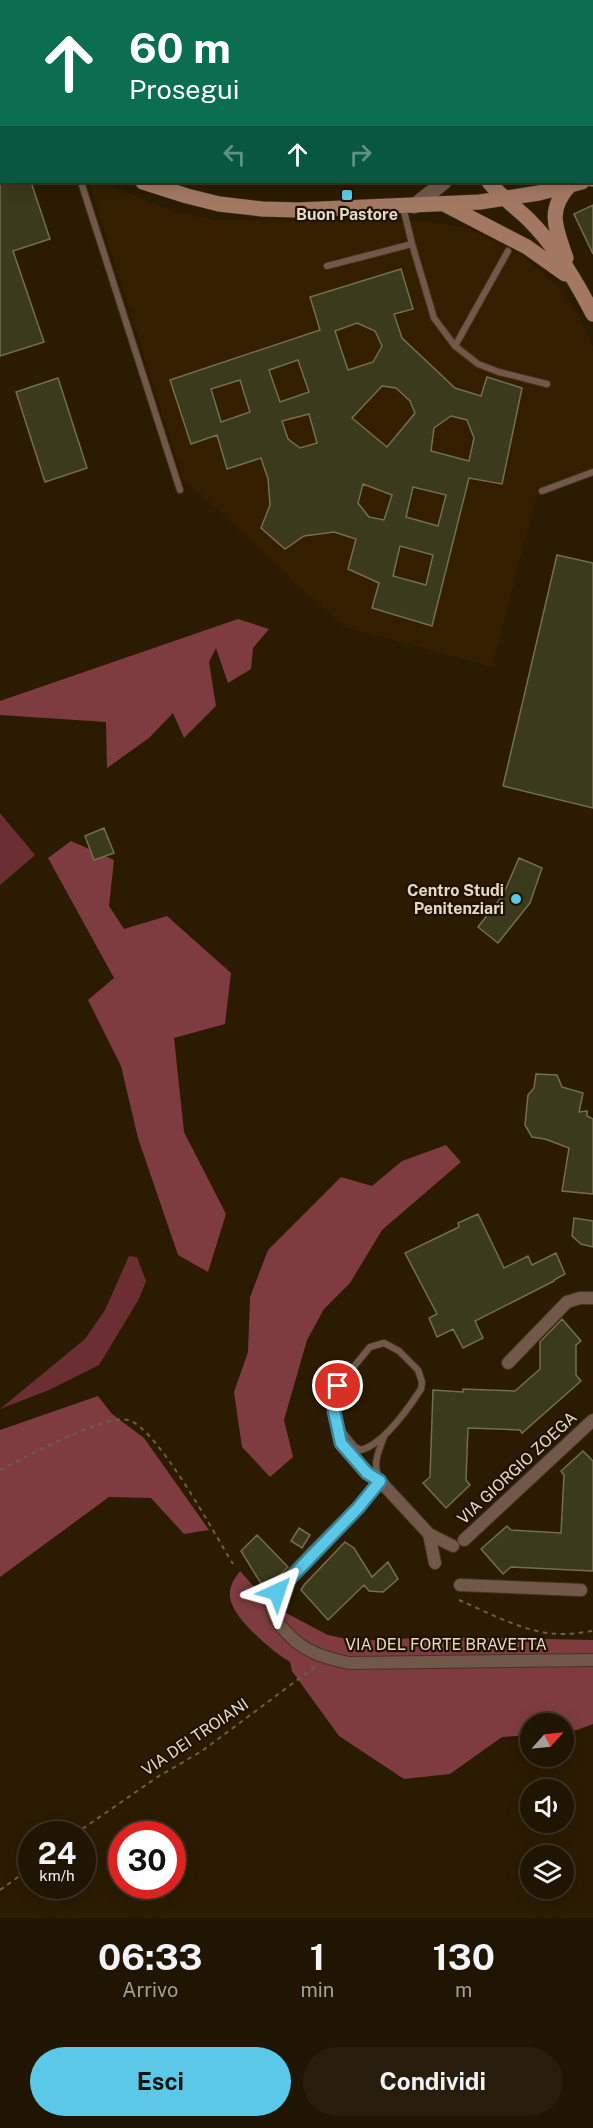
<!DOCTYPE html>
<html lang="it">
<head>
<meta charset="utf-8">
<style>
	body { margin:0; font-family:"Public Sans",sans-serif; background:#281d0c; color:#f1f3f6; height:100vh; display:flex; flex-direction:column; font-size:22px; white-space:nowrap }
	* { box-sizing:border-box; margin:0 }
	p { font-size:20px; color:#a29e99 }
	.icon { flex:none; width:33px; height:33px; fill:none; stroke:currentColor; stroke-width:2; stroke-linecap:round; stroke-linejoin:round }
	.map { position:relative; height:1918px; overflow:hidden }
	.side { display:flex; flex-direction:column; background:#201402; flex:1 }
	.side>* { flex:none }
	.guide { position:absolute; left:0px; top:0px; width:594px; height:183px; box-shadow:0 3px 15px #0003,0 0 0 2px #3d3324; background:#0b6e4f; color:#fff; overflow:hidden }
	.needle { width:39px; rotate:63deg }
	.tools { position:absolute; left:520px; top:1713px; display:grid; gap:12px }
	.tools a { display:grid; place-items:center; width:54px; height:54px; border-radius:50%; background:#201402; box-shadow:0 3px 15px #0003,0 0 0 2px #3d3324; font-size:30px }
	.speed { position:absolute; left:18px; top:1821px; display:flex; gap:12px; font-size:30px; font-weight:700; text-align:center }
	.speed>* { display:grid; place-content:center; width:78px; height:78px; border-radius:50%; background:#201402; box-shadow:0 3px 15px #0003,0 0 0 2px #3d3324; line-height:1 }
	.speed small { font-size:15px; font-weight:400 }
	.speed .limit { border:9px solid #d22; background:#fff; color:#111 }
	.pin { position:absolute; display:grid; place-items:center; width:51px; height:51px; color:#fff; margin:-26px; border:3px solid #fff; border-radius:50%; box-shadow:0 2px 6px #0007 }
	.me { position:absolute; width:66px; margin:-33px; rotate:42deg; stroke-linejoin:round; filter:drop-shadow(0 0 4px #0008) }
	.turn { display:flex; align-items:center; gap:21px; height:126px; padding:0 30px; font-size:27px }
	.turn .icon { width:78px; height:78px; stroke-width:2.5 }
	.turn b { display:block; font-size:42px; line-height:51px }
	.lanes { display:flex; align-items:center; height:57px; padding:0 30px; background:#0003; justify-content:center; gap:30px; direction:ltr }
	.lanes .off { opacity:.35 }
	.eta { display:flex; justify-content:space-evenly; align-items:center; height:102px; text-align:center }
	.eta b { font-size:36px; font-weight:700; line-height:42px }
	.cta { display:flex; gap:12px; margin-top:auto; padding:12px 30px }
	.cta a { flex:1; height:69px; border-radius:36px; background:#5bc8e7; color:#111; font-size:24px; font-weight:700; line-height:69px; text-align:center }
	.cta a+a { background:#281d0c; color:#f1f3f6 }
	.map>svg:first-child { display:block }
	.built { fill:#331f00 }
	.green { fill:#6b2e33 }
	.forest { fill:#7e3c40 }
	.building { fill:#3c3a1c; stroke:#716f4f; stroke-width:1.5; fill-rule:evenodd }
	.lines { fill:none; stroke-linecap:round; stroke-linejoin:round }
	.service-casing { stroke:#45361e; stroke-width:8 }
	.minor-casing { stroke:#45361e; stroke-width:14 }
	.tertiary-casing { stroke:#45361e; stroke-width:16 }
	.secondary-casing { stroke:#45361e; stroke-width:16 }
	.path { stroke:#6c5e48; stroke-width:2; stroke-dasharray:4.5 4.5; stroke-linecap:butt }
	.service { stroke:#72584b; stroke-width:6 }
	.minor { stroke:#72584b; stroke-width:12 }
	.tertiary { stroke:#72584b; stroke-width:15 }
	.secondary { stroke:#a27863; stroke-width:15 }
	.route-casing { stroke:#3b8296; stroke-width:15 }
	.route { stroke:#5bc8e7; stroke-width:10 }
	.poi-dot { fill:#5bc8e7; stroke:#211100; stroke-width:2 }
	.labels { text-anchor:middle; dominant-baseline:central; stroke-width:4.5; stroke-linejoin:round; paint-order:stroke }
	.poi-label { font-size:16px; font-weight:bold; fill:#e4dacb; stroke:#211100 }
	.street-label { font-size:16px; fill:#e4dacb; stroke:#211100 }
</style>
</head>
<body>
<div class="map">
<svg width="593" height="1918" viewBox="0 0 593 1918">
	<rect width="100%" height="100%" fill="#2b1b02"/>
	<!-- built -->
	<path class="built" d="M89 182H101L175 212 215 220 425 221 468 228 524 256 558 287 578 315 593 346V469L538 490 492 667 344 627 182 477Z"/>
	<!-- green -->
	<path class="green" d="M0 813 35 855 0 885Z
		M129 1256 137 1257 146 1281 139 1299 99 1365 49 1390 0 1409 85 1339 105 1310Z"/>
	<!-- forest -->
	<path class="forest" d="M238 619 269 629 253 648 251 669 228 683 216 648 209 662 216 706 184 738 173 713 149 738 107 768 106 722 0 715V701Z
		M71 841 114 860 109 906 124 929 167 916 231 973 225 1024 174 1038 184 1132 226 1214 208 1272 178 1255 138 1138 121 1066 88 1000 114 978 48 858Z
		M446 1145 461 1162 382 1230 350 1283 324 1309 307 1340 284 1420 293 1457 270 1477 242 1447 234 1392 248 1352 250 1297 268 1250 341 1177 372 1186 402 1161Z
		M98 1396 112 1414 144 1438 209 1530 184 1534 151 1498 109 1497 0 1577V1430Z
		M240 1571 256 1589 265 1602 328 1635 356 1641 437 1637 593 1640V1724L577 1730 564 1731V1724H531V1735L502 1737 450 1774 404 1779 339 1736 292 1671 290 1662C273 1652 232 1618 230 1597 229 1586 234 1579 240 1571Z"/>
	<!-- building -->
	<path class="building" d="M0 182H31L50 239 13 251 44 342 0 356Z
		M593 205V254L574 214Z
		M401 269 413 309 394 314 402 338 455 388 481 396 487 377 522 388 502 484 469 478 432 626 372 608 379 583 348 569 356 539 334 532 304 536 285 549 261 528 270 505 268 479 261 458 227 469 217 435 191 444 170 380 320 330 310 297ZM357 323 375 331 382 346 373 362 348 370 335 331ZM298 360 309 392 280 402 269 370ZM240 380 250 412 221 422 211 389ZM382 386 396 388 410 401 415 413 387 447 352 418ZM309 414 317 443 300 448 288 439 282 421ZM451 416 467 420 474 438 469 461 431 451 434 428ZM363 484 392 495 384 520 369 517 358 503ZM413 487 446 495 438 526 406 517ZM400 546 433 555 426 585 393 576Z
		M58 378 87 468 45 482 16 392Z
		M557 555 593 563V808L503 786Z
		M104 828 114 853 94 860 85 836Z
		M519 858 542 868 530 903 498 943 478 927 503 895Z
		M536 1074 557 1075 562 1087 583 1093 579 1112 587 1111V1116L593 1119V1194L562 1191 569 1148 545 1139 532 1137 525 1125 528 1095 534 1088Z
		M478 1214 504 1268 528 1256 532 1265 556 1253 565 1274 554 1280V1281L475 1321 483 1338 463 1348 453 1329 437 1337 429 1318 437 1314 405 1253 459 1227 458 1223Z
		M574 1218 593 1221V1247L581 1244 572 1236Z
		M562 1319 581 1341 576 1345V1375L581 1381 522 1433 520 1430 468 1428 466 1480 470 1485 446 1508 423 1483 430 1477 433 1390 463 1392V1389L515 1391 540 1369V1342Z
		M583 1451 593 1461V1571L511 1567 503 1574 481 1549 507 1526 511 1530 561 1533 564 1475 561 1471Z
		M299 1528 310 1535 302 1548 291 1541Z
		M257 1535 288 1567 265 1590 241 1551Z
		M345 1542 354 1548 372 1577 388 1562 398 1579 383 1592 369 1591 364 1585 328 1620 301 1590 304 1585Z
		M136 1886H149L154 1895 142 1900Z"/>
	<g class="lines">
		<defs>
			<path id="service" d="M45 2 46 0
				M81 182 180 490
				M403 207 412 244 434 318 455 346 478 364 499 372 547 384
				M327 266 412 244
				M455 346 508 251
				M542 491 593 472
				M337 1425 355 1447 361 1450C384 1444 408 1409 421 1389L422 1382 418 1370 399 1351 384 1343 370 1347 338 1386 334 1411 341 1443 367 1473 380 1481
				M380 1481C372 1465 378 1452 384 1437
				M358 1507 380 1481"/>
			<path id="minor" d="M537 0 538 2
				M206 2V0
				M592 94 593 95
				M508 1363 567 1302 580 1298H593
				M380 1481 429 1534 453 1546
				M358 1507C342 1524 273 1588 272 1605 272 1616 280 1626 287 1633 304 1652 325 1658 349 1663L593 1660
				M429 1534 435 1563
				M464 1540 593 1420
				M460 1585 581 1590"/>
			<path id="tertiary" d="M414 206 444 182"/>
			<path id="secondary" d="M382 0 383 2
				M0 121 2 122
				M592 179H593
				M143 182 187 196 219 204 262 209 298 210 480 202 539 193 582 182
				M489 182C501 197 516 207 530 221 556 247 576 281 593 314
				M446 205 527 247 565 274
				M566 258C556 229 546 210 570 185"/>
		</defs>
		<!-- service casing -->
		<use href="#service" class="service-casing"/>
		<!-- minor casing -->
		<use href="#minor" class="minor-casing"/>
		<!-- tertiary casing -->
		<use href="#tertiary" class="tertiary-casing"/>
		<!-- secondary casing -->
		<use href="#secondary" class="secondary-casing"/>
		<!-- path -->
		<path class="path" d="M0 1470C24 1458 104 1414 128 1420 157 1427 215 1535 233 1564
			M459 1600C492 1614 528 1635 565 1634 574 1634 584 1632 593 1631
			M75 1834 156 1778 202 1751 316 1666
			M0 1890 32 1867"/>
		<!-- service -->
		<use href="#service" class="service"/>
		<!-- minor -->
		<use href="#minor" class="minor"/>
		<!-- tertiary -->
		<use href="#tertiary" class="tertiary"/>
		<!-- secondary -->
		<use href="#secondary" class="secondary"/>
	</g>
	<g class="lines">
		<defs>
			<path id="route" d="M277 1592 358 1508 380 1481 367 1473 341 1443 334 1411 338 1386"/>
		</defs>
		<!-- route casing -->
		<use href="#route" class="route-casing"/>
		<!-- route -->
		<use href="#route" class="route"/>
	</g>
	<!-- markers -->
	<g class="poi-dot">
		<rect x="341" y="189" width="12" height="12" rx="3"/>
		<circle cx="516" cy="899" r="6"/>
	</g>
	<g class="labels">
		<!-- poi labels -->
		<g class="poi-label">
			<text x="347" y="214">Buon Pastore</text>
			<text x="504" y="890" text-anchor="end">Centro Studi<tspan x="504" dy="18">Penitenziari</tspan></text>
		</g>
		<!-- street labels -->
		<g class="street-label">
			<text transform="translate(517 1468) rotate(-43)">VIA GIORGIO ZOEGA</text>
			<text x="446" y="1644">VIA DEL FORTE BRAVETTA</text>
			<text transform="translate(195 1737) rotate(-34)">VIA DEI TROIANI</text>
		</g>
	</g>
</svg>
<div class="tools">
<a><svg class="needle" viewBox="-14 -14 28 28"><path d="M0-13l5 13h-10z" fill="#e53935"/><path d="M0 13l5-13h-10z" fill="#a29e99"/></svg></a>
<a><svg class="icon" aria-label="sound" viewBox="0 0 24 24"><path d="M4 9h4l5-4v14l-5-4H4zM17 9q2 3 0 6"/></svg></a>
<a><svg class="icon" aria-label="layers" viewBox="0 0 24 24"><path d="M12 4l9 5-9 5-9-5zM3 14l9 5 9-5"/></svg></a>
</div>
<div class="speed"><div>24<small>km/h</small></div><div class="limit">30</div></div>
<div class="pin" style="left:338px;top:1386px;background:#d93025"><svg class="icon" aria-label="arrive" viewBox="0 0 24 24"><path d="M6 21V4h12l-3 4 3 4H6"/></svg></div>
<svg class="me" style="left:277px;top:1592px" viewBox="-20 -20 40 40"><path d="M0-17L14 15 0 8-14 15z" fill="#5bc8e7" stroke="#fff" stroke-width="4"/></svg>
<div class="guide">
<div class="turn"><svg class="icon" aria-label="ahead" viewBox="0 0 24 24"><path d="M12 20V5M6 11l6-6 6 6"/></svg><div><b>60 m</b>Prosegui</div></div>
<div class="lanes"><svg class="icon off" aria-label="left" viewBox="0 0 24 24"><path d="M17 20v-9H6M10 6l-5 5 5 5"/></svg><svg class="icon" aria-label="ahead" viewBox="0 0 24 24"><path d="M12 20V5M6 11l6-6 6 6"/></svg><svg class="icon off" aria-label="right" viewBox="0 0 24 24"><path d="M7 20v-9h11M14 6l5 5-5 5"/></svg></div>
</div>
</div>
<section class="side">
<div class="eta">
<div><b>06:33</b><p>Arrivo</p></div>
<div><b>1</b><p>min</p></div>
<div><b>130</b><p>m</p></div>
</div>
<div class="cta"><a>Esci</a><a>Condividi</a></div>
</section>
</body>
</html>
